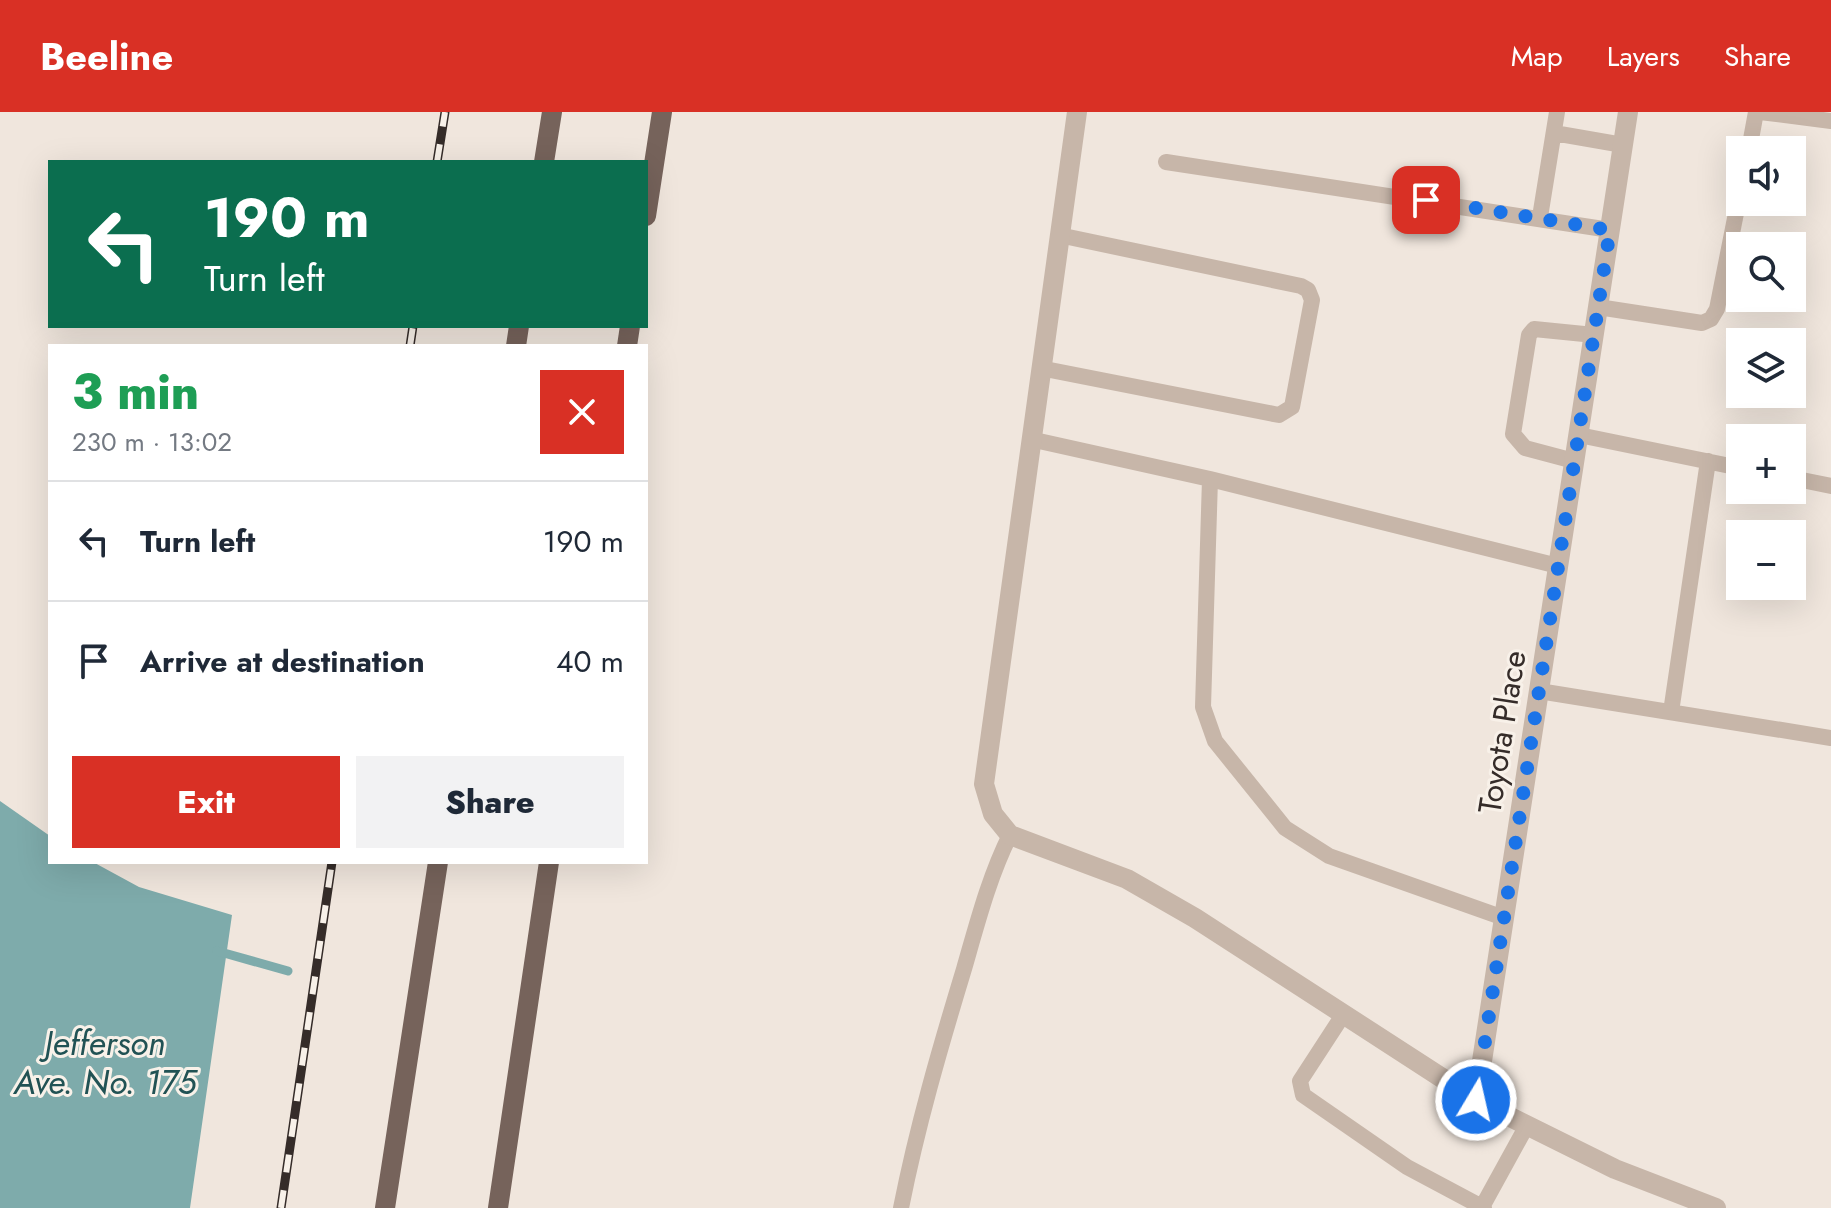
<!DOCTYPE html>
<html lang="en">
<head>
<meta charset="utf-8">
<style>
	body { margin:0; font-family:Jost,sans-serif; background:#f2f2f3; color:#1f2937; height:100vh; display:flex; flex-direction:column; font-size:30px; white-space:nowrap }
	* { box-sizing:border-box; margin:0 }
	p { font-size:26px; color:#747a83 }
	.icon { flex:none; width:44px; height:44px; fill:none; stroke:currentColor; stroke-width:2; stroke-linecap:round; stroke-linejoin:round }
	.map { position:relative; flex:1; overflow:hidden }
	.sheet { position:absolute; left:48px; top:232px; width:600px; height:520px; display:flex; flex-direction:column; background:#fff; border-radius:0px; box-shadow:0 8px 32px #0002 }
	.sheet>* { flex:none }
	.hud { position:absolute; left:48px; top:48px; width:600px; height:168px; border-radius:0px; box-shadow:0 8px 32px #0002; background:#0b6e4f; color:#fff; overflow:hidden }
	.tools { position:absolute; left:1726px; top:24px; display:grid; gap:16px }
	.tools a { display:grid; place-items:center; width:80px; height:80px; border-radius:0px; background:#fff; box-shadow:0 8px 32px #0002; font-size:40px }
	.pin { position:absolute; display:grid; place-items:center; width:68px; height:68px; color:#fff; margin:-34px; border-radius:16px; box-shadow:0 4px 12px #0006 }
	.me { position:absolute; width:88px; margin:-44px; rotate:9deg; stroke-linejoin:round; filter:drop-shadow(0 0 6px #0008) }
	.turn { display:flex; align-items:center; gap:28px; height:168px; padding:0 24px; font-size:36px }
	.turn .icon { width:104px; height:104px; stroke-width:2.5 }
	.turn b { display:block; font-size:56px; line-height:68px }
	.round { display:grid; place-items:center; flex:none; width:84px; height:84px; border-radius:0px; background:#f2f2f3 }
	.overview { display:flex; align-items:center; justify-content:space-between; height:136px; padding:0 24px }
	h1 { font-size:48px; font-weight:800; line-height:60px; color:#1e9e55 }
	.action { display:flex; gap:16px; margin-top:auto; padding:16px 24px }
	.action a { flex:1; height:92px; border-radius:0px; background:#d93025; color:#fff; font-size:32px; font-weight:800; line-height:92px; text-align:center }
	.action a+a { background:#f2f2f3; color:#1f2937 }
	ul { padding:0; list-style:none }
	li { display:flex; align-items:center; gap:24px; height:120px; padding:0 24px; border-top:2px solid #e0e1e3 }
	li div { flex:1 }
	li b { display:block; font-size:30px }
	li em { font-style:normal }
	header { display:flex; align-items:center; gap:48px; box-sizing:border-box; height:112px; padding:0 40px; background:#d93025; color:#fff }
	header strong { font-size:38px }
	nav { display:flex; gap:44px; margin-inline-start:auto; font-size:28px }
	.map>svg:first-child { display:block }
	.water { fill:#7eabab }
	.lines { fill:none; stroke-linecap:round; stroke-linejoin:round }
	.stream { stroke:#7eabab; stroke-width:9 }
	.lane { stroke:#c7b6a9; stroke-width:16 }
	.street { stroke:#c7b6a9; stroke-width:20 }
	.primary { stroke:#76635b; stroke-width:20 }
	.rail-casing { stroke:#352c29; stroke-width:9 }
	.rail { stroke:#f8f1e9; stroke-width:6; stroke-dasharray:18; stroke-linecap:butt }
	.route { stroke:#1a73e8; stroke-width:14; stroke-dasharray:0 25.2 }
	.labels { text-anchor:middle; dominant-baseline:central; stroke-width:6; stroke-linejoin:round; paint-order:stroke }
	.street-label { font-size:32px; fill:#352c29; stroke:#f8f1e9 }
	.water-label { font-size:34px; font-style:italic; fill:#215254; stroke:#f8f1e9 }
</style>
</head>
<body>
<header>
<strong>Beeline</strong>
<nav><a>Map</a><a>Layers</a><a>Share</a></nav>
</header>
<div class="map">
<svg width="1831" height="1096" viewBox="0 0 1831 1096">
	<rect width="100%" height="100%" fill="#f0e6dd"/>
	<!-- water -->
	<path class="water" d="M0 689 50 724V750H93L139 775 232 803 190 1096H0Z"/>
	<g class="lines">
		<!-- stream -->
		<path class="stream" d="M217 839 288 859"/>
		<!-- lane -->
		<path class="lane" d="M1760 0 1831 9
			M1554 21 1623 33
			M1749 38 1756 0
			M1166 50 1610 118
			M1540 105 1557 0
			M1598 195 1702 211 1711 207 1717 197 1740 81
			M1040 256 1279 303 1292 295 1312 188 1308 178 1301 174 1059 123
			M1579 323 1740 356
			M1030 327 1210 367 1558 454
			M1574 349 1525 336 1513 322 1529 223 1534 217 1594 223
			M1792 366 1831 374
			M1210 367 1203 595 1215 629 1285 716 1329 744 1504 806
			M1539 579 1831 626
			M1671 600 1708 349
			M1343 903 1300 969 1303 983 1407 1055 1484 1096
			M1482 1095 1526 1015
			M901 1096C917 1015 940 936 964 857 977 812 989 765 1010 723"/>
		<!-- street -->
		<path class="street" d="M1077 0 984 672 993 702 1010 723 1127 767 1195 806 1476 988
			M1628 0 1476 988 1615 1057 1716 1096"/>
		<!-- primary -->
		<path class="primary" d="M544 50 552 0
			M646 104 662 0
			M516 234 519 214
			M627 234 630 214
			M385 1096 438 750
			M498 1096 549 750"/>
		<defs>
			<path id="rail" d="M437 50 445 0
				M410 234 413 214
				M281 1096 332 750"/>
		</defs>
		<!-- rail casing -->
		<use href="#rail" class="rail-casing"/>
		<!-- rail -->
		<use href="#rail" class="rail"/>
	</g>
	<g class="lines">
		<!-- route -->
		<path class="route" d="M1426 88 1610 118 1476 988"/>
	</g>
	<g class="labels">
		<!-- street labels -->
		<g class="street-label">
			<text transform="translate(1502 620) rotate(-81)">Toyota Place</text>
		</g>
		<!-- water labels -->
		<g class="water-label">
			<text x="105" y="931">Jefferson<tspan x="105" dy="39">Ave. No. 175</tspan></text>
		</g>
	</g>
</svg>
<div class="tools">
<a><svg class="icon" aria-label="sound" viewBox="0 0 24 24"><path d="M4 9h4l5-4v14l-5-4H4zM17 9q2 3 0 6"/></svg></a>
<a><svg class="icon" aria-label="search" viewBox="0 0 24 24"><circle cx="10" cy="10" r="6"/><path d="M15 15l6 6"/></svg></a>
<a><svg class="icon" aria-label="layers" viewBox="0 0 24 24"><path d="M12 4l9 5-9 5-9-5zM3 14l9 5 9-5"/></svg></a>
<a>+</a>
<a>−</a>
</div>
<div class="pin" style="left:1426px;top:88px;background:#d93025"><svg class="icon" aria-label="arrive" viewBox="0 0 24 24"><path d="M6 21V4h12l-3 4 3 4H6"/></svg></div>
<svg class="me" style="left:1476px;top:988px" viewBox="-20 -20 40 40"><circle r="17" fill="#1a73e8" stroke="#fff" stroke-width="3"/><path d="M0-11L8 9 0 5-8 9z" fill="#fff"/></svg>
<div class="hud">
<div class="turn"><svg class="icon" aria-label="left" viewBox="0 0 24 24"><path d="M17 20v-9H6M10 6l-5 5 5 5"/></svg><div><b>190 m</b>Turn left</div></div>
</div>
<section class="sheet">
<div class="overview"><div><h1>3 min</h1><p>230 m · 13:02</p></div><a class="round" style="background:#d93025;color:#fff"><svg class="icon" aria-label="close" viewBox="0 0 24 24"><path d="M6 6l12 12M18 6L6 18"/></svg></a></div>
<ul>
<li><svg class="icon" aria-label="left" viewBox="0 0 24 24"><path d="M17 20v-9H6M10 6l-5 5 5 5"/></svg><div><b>Turn left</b></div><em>190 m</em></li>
<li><svg class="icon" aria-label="arrive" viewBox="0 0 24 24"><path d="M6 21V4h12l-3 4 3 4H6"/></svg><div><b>Arrive at destination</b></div><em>40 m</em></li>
</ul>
<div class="action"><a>Exit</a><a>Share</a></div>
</section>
</div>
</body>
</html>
